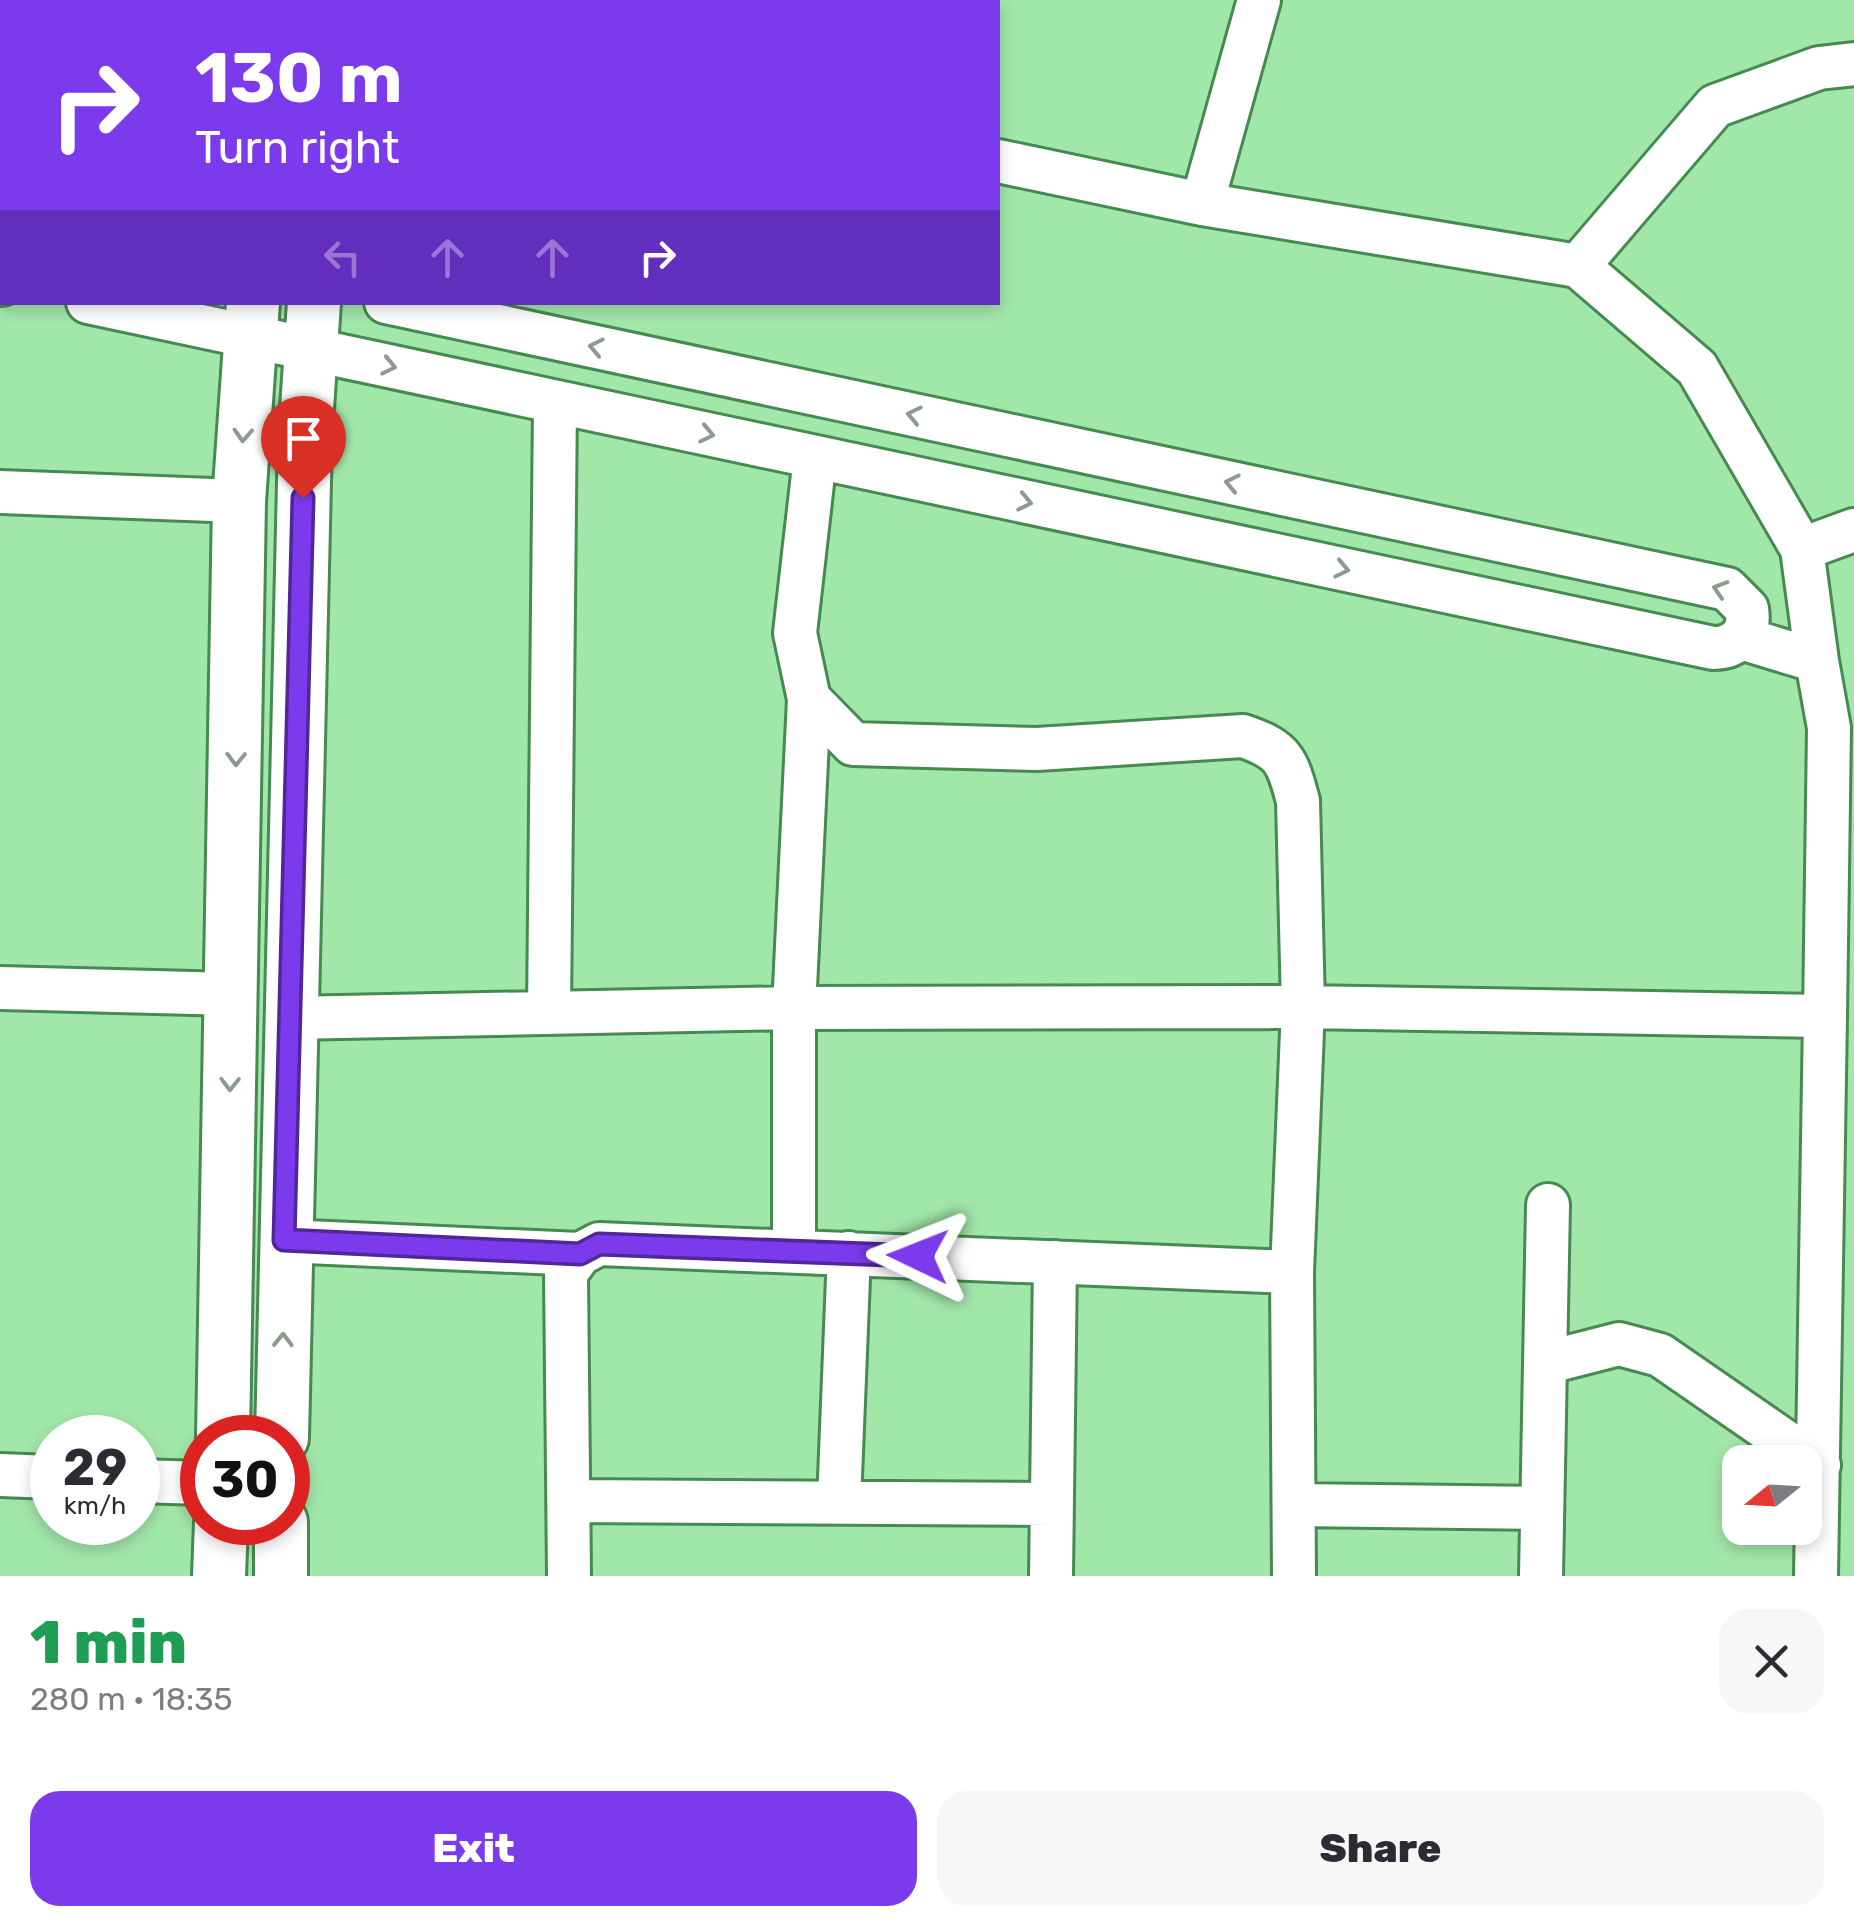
<!DOCTYPE html>
<html lang="en">
<head>
<meta charset="utf-8">
<style>
	body { margin:0; font-family:Rubik,sans-serif; background:#f7f7f7; color:#2b2b33; height:100vh; display:flex; flex-direction:column; font-size:38px; white-space:nowrap }
	* { box-sizing:border-box; margin:0 }
	p { font-size:32px; color:#7c7c81 }
	.icon { flex:none; width:55px; height:55px; fill:none; stroke:currentColor; stroke-width:2; stroke-linecap:round; stroke-linejoin:round }
	.map { position:relative; height:1576px; overflow:hidden }
	.panel { display:flex; flex-direction:column; background:#fff; flex:1 }
	.panel>* { flex:none }
	.banner { position:absolute; left:0px; top:0px; width:1000px; height:305px; box-shadow:0 5px 15px #0003; background:#7c3aed; color:#fff; overflow:hidden }
	.needle { width:65px; rotate:252deg }
	.buttons { position:absolute; left:1722px; top:1445px; display:grid; gap:20px }
	.buttons a { display:grid; place-items:center; width:100px; height:100px; border-radius:20px; background:#fff; box-shadow:0 5px 15px #0003; font-size:50px }
	.speed { position:absolute; left:30px; top:1415px; display:flex; gap:20px; font-size:50px; font-weight:700; text-align:center }
	.speed>* { display:grid; place-content:center; width:130px; height:130px; border-radius:50%; background:#fff; box-shadow:0 5px 15px #0003; line-height:1 }
	.speed small { font-size:25px; font-weight:400 }
	.speed .limit { border:15px solid #d22; background:#fff; color:#111 }
	.pin { position:absolute; display:grid; place-items:center; width:85px; height:85px; color:#fff; margin:-102px -42px; border-radius:50% 50% 50% 0; rotate:-45deg; box-shadow:0 0 10px #0007 }
	.pin .icon { rotate:45deg }
	.me { position:absolute; width:110px; margin:-55px; rotate:272deg; stroke-linejoin:round; filter:drop-shadow(0 0 8px #0008) }
	.turn { display:flex; align-items:center; gap:35px; height:210px; padding:0 30px; font-size:45px }
	.turn .icon { width:130px; height:130px; stroke-width:2.5 }
	.turn b { display:block; font-size:70px; line-height:85px }
	.lanes { display:flex; align-items:center; height:95px; padding:0 30px; background:#0003; justify-content:center; gap:50px; direction:ltr }
	.lanes .off { opacity:.35 }
	.round { display:grid; place-items:center; flex:none; width:105px; height:105px; border-radius:30px; background:#f7f7f7 }
	.overview { display:flex; align-items:center; justify-content:space-between; height:170px; padding:0 30px }
	h1 { font-size:60px; font-weight:800; line-height:75px; color:#1e9e55 }
	.cta { display:flex; gap:20px; margin-top:auto; padding:20px 30px }
	.cta a { flex:1; height:115px; border-radius:30px; background:#7c3aed; color:#fff; font-size:40px; font-weight:800; line-height:115px; text-align:center }
	.cta a+a { background:#f7f7f7; color:#2b2b33 }
	.map>svg:first-child { display:block }
	.lines { fill:none; stroke-linecap:round; stroke-linejoin:round }
	.minor-casing { stroke:#468951; stroke-width:48 }
	.major-casing { stroke:#468951; stroke-width:58 }
	.minor { stroke:#fff; stroke-width:42 }
	.major { stroke:#fff; stroke-width:52 }
	.oneway { stroke:#8c9a8f }
	.route-casing { stroke:#51269a; stroke-width:25 }
	.route { stroke:#7c3aed; stroke-width:18 }
</style>
</head>
<body>
<div class="map">
<svg width="1854" height="1576" viewBox="0 0 1854 1576">
	<rect width="100%" height="100%" fill="#a2e7aa"/>
	<g class="lines">
		<defs>
			<path id="minor" d="M633 2 634 0
				M998 161 1202 204 1578 266 1697 368 1802 549 1817 661
				M1202 204 1259 0
				M0 220H2
				M1578 266 1715 106 1819 68 1854 64
				M0 284H2
				M88 302 1713 648C1736 648 1751 633 1747 609L1727 589 386 302
				M815 457 795 633 809 699 853 744 1037 749 1243 736C1284 750 1287 760 1298 801L1303 1007 1292 1272 1294 1576
				M0 492 239 501
				M1802 549 1854 530
				M1741 638 1817 661 1829 728 1825 1016
				M0 988 232 994
				M549 1013 555 402
				M289 1018 794 1008 809 699
				M284 1241 580 1254
				M794 1251V1008L1303 1007 1825 1016 1816 1576
				M1545 1363 1619 1344 1660 1355 1819 1465
				M0 1475 52 1477
				M138 1481 202 1483
				M571 1501 1052 1504
				M839 1502 849 1253
				M1294 1505 1542 1508
				M569 1576 566 1273 580 1254 599 1244 1292 1272
				M1051 1576 1055 1262
				M1541 1576 1548 1205"/>
			<path id="major" d="M305 2 306 0
				M365 2V0
				M223 1438 239 501 253 302
				M282 1438 305 439 314 302
				M219 1576 221 1522
				M281 1576V1522"/>
		</defs>
		<!-- minor casing -->
		<use href="#minor" class="minor-casing"/>
		<!-- major casing -->
		<use href="#major" class="major-casing"/>
		<!-- minor -->
		<use href="#minor" class="minor"/>
		<!-- major -->
		<use href="#major" class="major"/>
	</g>
	<!-- one-way arrows -->
	<defs><path id="oneway-chevron" d="M-2-3.5L2.5 0L-2 3.5" fill="none" stroke-width="1.6" stroke-linecap="round" stroke-linejoin="round" transform="scale(2.5)"/></defs>
	<g class="oneway">
		<use href="#oneway-chevron" transform="translate(596 347) rotate(-168)"/>
		<use href="#oneway-chevron" transform="translate(389 366) rotate(12)"/>
		<use href="#oneway-chevron" transform="translate(914 415) rotate(-168)"/>
		<use href="#oneway-chevron" transform="translate(707 434) rotate(12)"/>
		<use href="#oneway-chevron" transform="translate(243 435) rotate(93)"/>
		<use href="#oneway-chevron" transform="translate(1232 483) rotate(-168)"/>
		<use href="#oneway-chevron" transform="translate(1025 502) rotate(12)"/>
		<use href="#oneway-chevron" transform="translate(1342 569) rotate(12)"/>
		<use href="#oneway-chevron" transform="translate(1720 589) rotate(-162)"/>
		<use href="#oneway-chevron" transform="translate(236 759) rotate(91)"/>
		<use href="#oneway-chevron" transform="translate(230 1084) rotate(91)"/>
		<use href="#oneway-chevron" transform="translate(283 1340) rotate(-89)"/>
	</g>
	<g class="lines">
		<defs>
			<path id="route" d="M303 498 284 1240 580 1254 599 1244 918 1256"/>
		</defs>
		<!-- route casing -->
		<use href="#route" class="route-casing"/>
		<!-- route -->
		<use href="#route" class="route"/>
	</g>
</svg>
<div class="buttons">
<a><svg class="needle" viewBox="-14 -14 28 28"><path d="M0-13l5 13h-10z" fill="#e53935"/><path d="M0 13l5-13h-10z" fill="#7c7c81"/></svg></a>
</div>
<div class="speed"><div>29<small>km/h</small></div><div class="limit">30</div></div>
<div class="pin" style="left:303px;top:498px;background:#d93025"><svg class="icon" aria-label="arrive" viewBox="0 0 24 24"><path d="M6 21V4h12l-3 4 3 4H6"/></svg></div>
<svg class="me" style="left:918px;top:1256px" viewBox="-20 -20 40 40"><path d="M0-17L14 15 0 8-14 15z" fill="#7c3aed" stroke="#fff" stroke-width="4"/></svg>
<div class="banner">
<div class="turn"><svg class="icon" aria-label="right" viewBox="0 0 24 24"><path d="M7 20v-9h11M14 6l5 5-5 5"/></svg><div><b>130 m</b>Turn right</div></div>
<div class="lanes"><svg class="icon off" aria-label="left" viewBox="0 0 24 24"><path d="M17 20v-9H6M10 6l-5 5 5 5"/></svg><svg class="icon off" aria-label="ahead" viewBox="0 0 24 24"><path d="M12 20V5M6 11l6-6 6 6"/></svg><svg class="icon off" aria-label="ahead" viewBox="0 0 24 24"><path d="M12 20V5M6 11l6-6 6 6"/></svg><svg class="icon" aria-label="right" viewBox="0 0 24 24"><path d="M7 20v-9h11M14 6l5 5-5 5"/></svg></div>
</div>
</div>
<section class="panel">
<div class="overview"><div><h1>1 min</h1><p>280 m · 18:35</p></div><a class="round"><svg class="icon" aria-label="close" viewBox="0 0 24 24"><path d="M6 6l12 12M18 6L6 18"/></svg></a></div>
<div class="cta"><a>Exit</a><a>Share</a></div>
</section>
</body>
</html>
